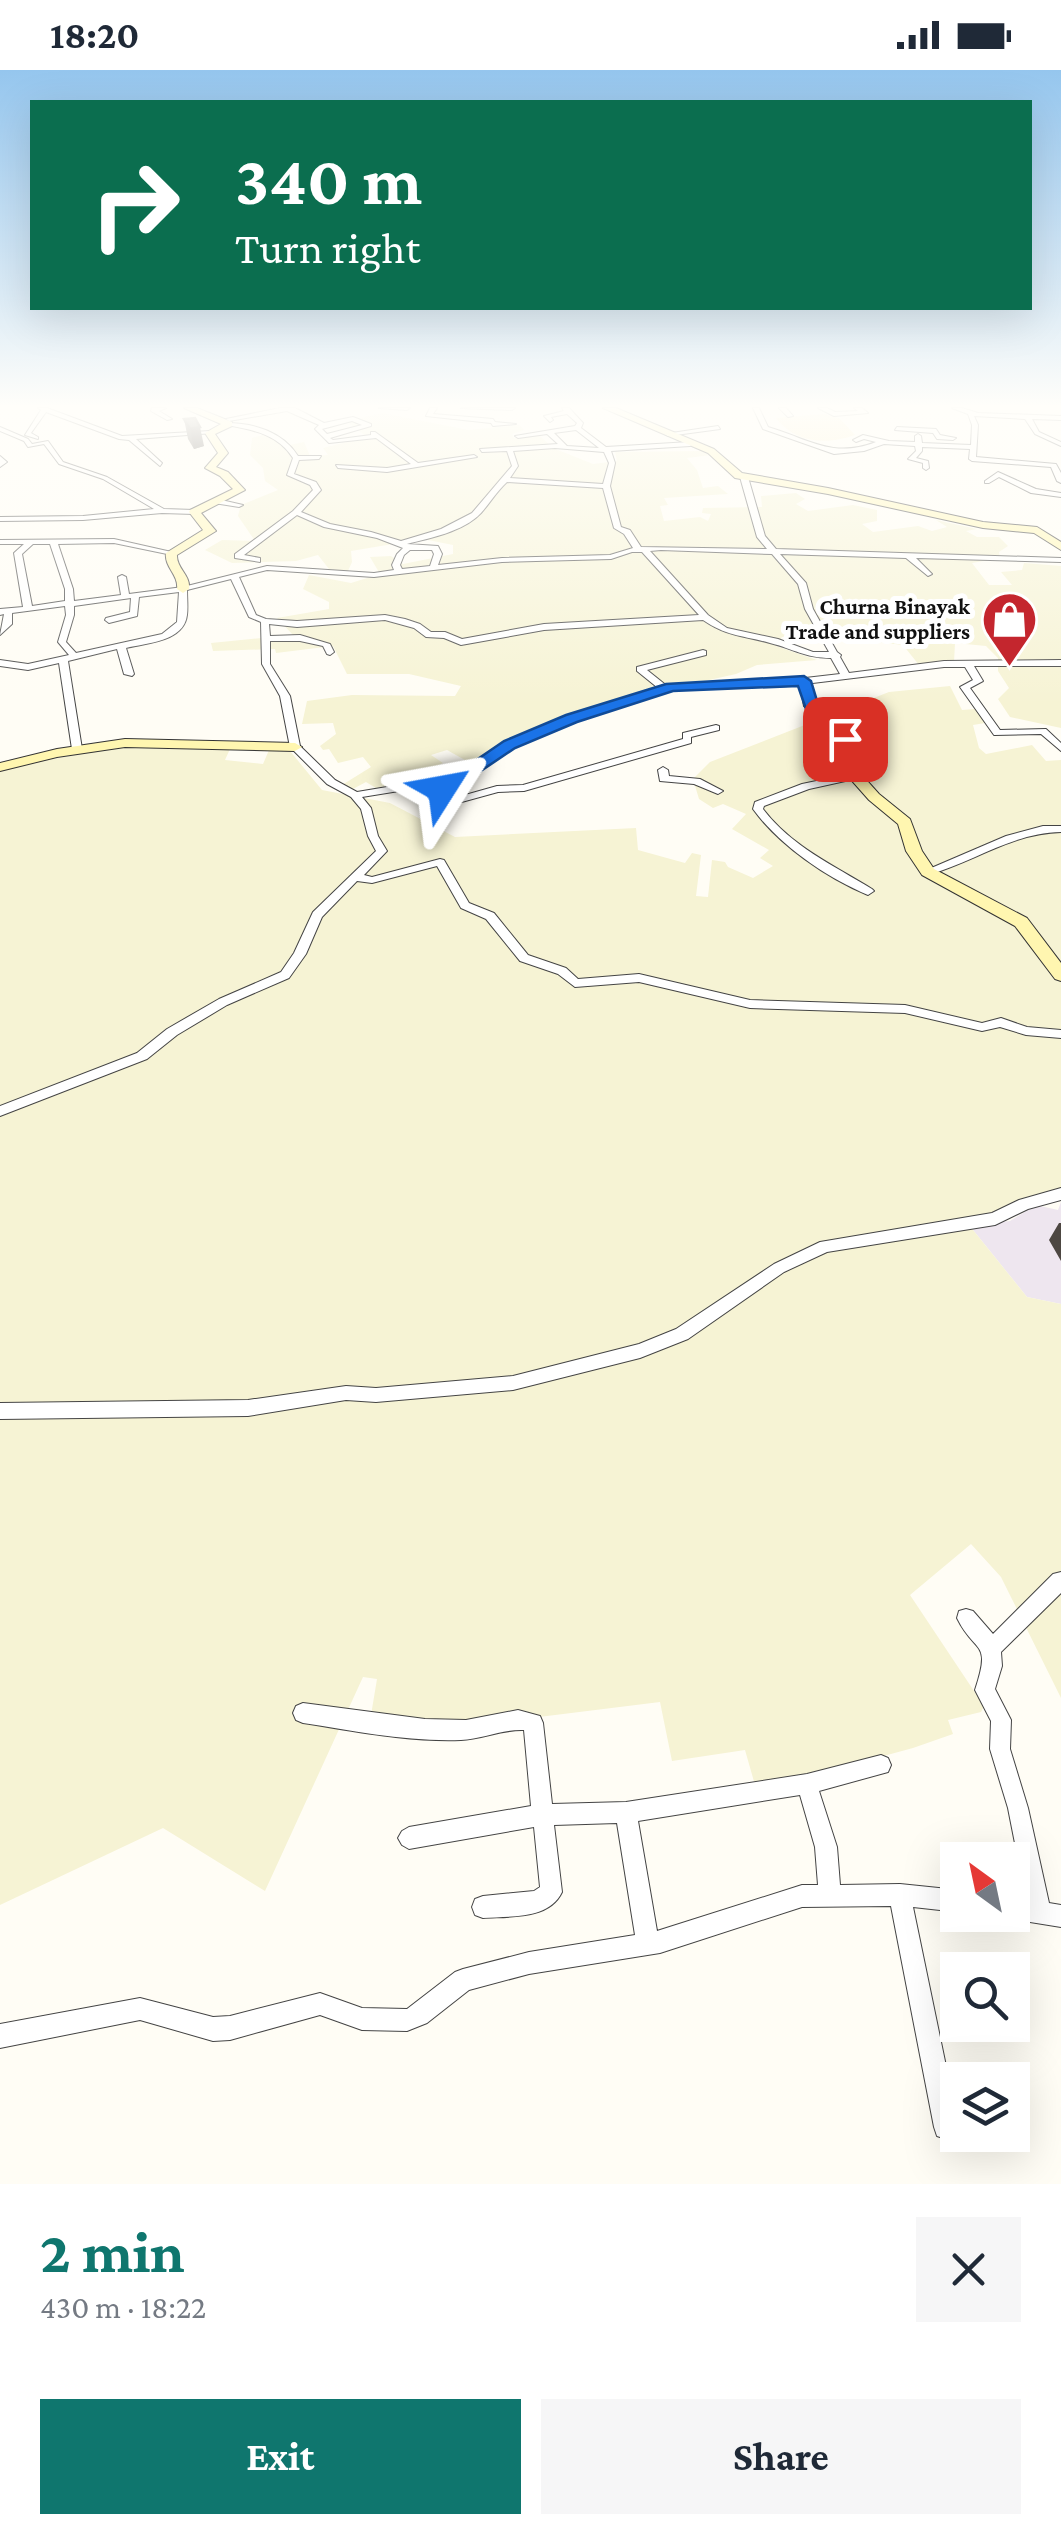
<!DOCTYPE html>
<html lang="en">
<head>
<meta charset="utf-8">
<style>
	body { margin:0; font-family:"Crimson Pro",serif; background:#f6f6f7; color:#1f2937; height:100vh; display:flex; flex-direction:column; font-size:38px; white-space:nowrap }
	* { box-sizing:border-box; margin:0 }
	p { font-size:32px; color:#747a83 }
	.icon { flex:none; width:55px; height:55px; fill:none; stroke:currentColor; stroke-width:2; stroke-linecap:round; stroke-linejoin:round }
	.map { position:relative; height:2114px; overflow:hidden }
	.side { display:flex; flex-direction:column; background:#fff; flex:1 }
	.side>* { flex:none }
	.banner { position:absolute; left:30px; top:30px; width:1002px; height:210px; border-radius:0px; box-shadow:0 10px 40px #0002; background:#0b6e4f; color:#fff; overflow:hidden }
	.needle { width:65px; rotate:327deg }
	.fabs { position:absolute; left:940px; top:1772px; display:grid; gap:20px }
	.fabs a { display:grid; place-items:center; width:90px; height:90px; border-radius:0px; background:#fff; box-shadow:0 10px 40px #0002; font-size:50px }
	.pin { position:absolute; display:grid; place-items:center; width:85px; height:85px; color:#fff; margin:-42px; border-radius:20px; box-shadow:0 5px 15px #0006 }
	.me { position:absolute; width:110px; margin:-55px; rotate:56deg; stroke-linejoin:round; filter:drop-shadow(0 0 8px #0008) }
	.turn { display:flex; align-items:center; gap:35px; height:210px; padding:0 40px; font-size:45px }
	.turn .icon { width:130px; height:130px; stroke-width:2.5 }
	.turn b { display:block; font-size:70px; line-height:85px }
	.round { display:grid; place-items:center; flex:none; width:105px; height:105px; border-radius:0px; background:#f6f6f7 }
	.summary { display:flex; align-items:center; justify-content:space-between; height:170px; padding:0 40px }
	h1 { font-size:60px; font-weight:700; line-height:75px; color:#0f766e }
	.primary-button { display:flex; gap:20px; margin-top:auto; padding:20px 40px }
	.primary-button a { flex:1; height:115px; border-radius:0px; background:#0f766e; color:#fff; font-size:40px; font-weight:700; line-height:115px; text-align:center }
	.primary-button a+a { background:#f6f6f7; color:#1f2937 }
	.status { display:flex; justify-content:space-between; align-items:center; height:70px; padding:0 50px; background:#fff; direction:ltr }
	.status svg { height:28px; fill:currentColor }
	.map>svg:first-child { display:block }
	.industrial { fill:#eee6ef }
	.farmland { fill:#f6f3d4 }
	.sand { fill:#fbeec1 }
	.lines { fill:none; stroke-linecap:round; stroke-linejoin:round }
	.street-casing { stroke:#444; stroke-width:2 }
	.secondary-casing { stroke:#333; stroke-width:2 }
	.street { fill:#fff; fill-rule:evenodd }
	.secondary { fill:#fff6b0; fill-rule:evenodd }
	.wall { fill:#4d4742 }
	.shaded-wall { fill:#3f3936 }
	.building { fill:#5a524d; stroke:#3f3936; stroke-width:2.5 }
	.route { fill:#1a73e8; stroke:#114b97; stroke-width:2.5 }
	.labels { text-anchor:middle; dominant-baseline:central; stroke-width:10; stroke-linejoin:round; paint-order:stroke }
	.far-poi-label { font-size:22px; font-weight:bold; fill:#111; stroke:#fff; text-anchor:end }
</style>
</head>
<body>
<div class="status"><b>18:20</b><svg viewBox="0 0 49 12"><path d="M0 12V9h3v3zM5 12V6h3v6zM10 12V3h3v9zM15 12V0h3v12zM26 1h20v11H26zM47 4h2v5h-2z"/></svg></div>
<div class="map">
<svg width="1061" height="2114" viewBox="0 0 1061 2114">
	<rect width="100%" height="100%" fill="#fffdf5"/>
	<!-- industrial -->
	<path class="industrial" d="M1061 1132V1234L1027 1227 969 1155 1010 1151 1036 1135 1058 1140Z"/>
	<!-- farmland -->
	<path class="farmland" d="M383 343 468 360 519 355 524 360 512 364 514 368 539 365 553 378 593 394 617 391 615 382 702 381 711 385 687 388 697 400 703 418 718 416 728 424 664 428 668 435 660 436 664 451 700 447 708 451 711 444 702 443 703 438 762 437 761 426 796 423 805 429 796 434 808 441 853 435 877 440V451L862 454 873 462 918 456 932 461 947 457 936 450 977 459 966 461 977 467H999L1008 476 999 482 1000 488 972 493 989 515H1012L1001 502 1022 500 1024 493 1061 496V658L1010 647 998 629 1009 618 998 601V588L986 576 955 573 954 592 919 595 903 575 811 564 782 567 776 576 817 590 757 595 736 604 598 635 510 671 472 694 447 680 431 685 443 693 406 712 376 718 366 712 351 720 342 715 371 697 363 687 338 693 329 679 323 680 320 676 336 664 333 653 302 654 307 631 352 625 455 626 461 616 409 604H347L333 576 276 583 275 579 213 581 211 573 293 565 277 548 329 539V532L303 519 309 505 351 513 380 504 370 487 391 486 403 494 453 484V475L423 469 351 481 352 492 347 503 329 499 318 485 296 491 232 493 205 480 222 470 255 471 238 446 241 435 278 420 265 411 263 398 250 385 252 368 269 363 285 376 304 372 310 386 328 385 323 378 367 367 346 351Z
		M950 616 962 640 975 639 985 653 973 655 979 678 986 684 1032 675 1046 691 1061 690V1120L969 1155 1027 1227 1061 1234V1628L1001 1507 971 1474 910 1525 984 1636 981 1642 948 1650 953 1664 913 1678 810 1706 755 1715 745 1680 672 1691 660 1632 539 1647 525 1641 463 1655 371 1645 377 1609 363 1607 265 1821 163 1758 0 1835V699L122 676 230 679 225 690 263 694 269 680 290 681 322 720 390 733 455 767 636 758 638 780 685 793 692 783 701 785 696 826 708 827 712 790 725 792 728 797 753 808 773 796 760 788 769 780 732 759 746 744 723 734 713 738 699 729 693 709 710 692 889 622Z"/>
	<!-- sand -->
	<path class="sand" d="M824 344 839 348 855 365C827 375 796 374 776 348Z"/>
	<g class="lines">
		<defs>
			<path id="street" d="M38 338H47L122 366 210 361 213 363 136 369 162 393 160 396 129 370 119 369 46 342 31 363 38 367V369L25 365 41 340Z
				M152 338H166L159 341 172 349 167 350 151 341Z
				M280 338H295L324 353 353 347 371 354V356L330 368 333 370 371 365V362H375L418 393 474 385 477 387 387 402 338 398 336 395 387 398 411 394 376 368 329 373 315 359 319 355 287 341 229 351 226 349ZM352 351 362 355 327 364 322 359Z
				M379 338H410L407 340Z
				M430 338H437L433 344 493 349 495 352 516 354 493 356 491 353 426 346Z
				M461 338H515L512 340Z
				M562 338H569L583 353 581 358 606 377 690 372 693 374 690 376 611 381 615 393 610 416 621 457 630 460 641 477 767 479 757 467 740 407 744 405 748 407 765 466 776 479 1061 488V492L916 488 932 504 928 506 906 488 780 484 806 513 813 539 837 582 841 585 840 587 849 603 944 591 1061 590V596H974L983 611 970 618 1000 660 1046 659 1061 673V681L1041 664 994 665 960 617 973 610 965 597H944L788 616 673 620 575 651 512 677 456 717 441 723 458 727 497 716 523 715 683 669V663L716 655 719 656V660L691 667V673L524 721 498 722 458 733 431 727 430 725 399 721 362 727 371 738 378 766 387 781 364 805 372 807 440 789 444 790 469 833 494 843 528 885 566 898 578 909 639 904 750 930 905 935 982 953 1001 948 1027 957 1061 960V968L1026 965 1000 957 982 961 905 943 750 938 639 912 575 917 558 904 520 891 486 849 461 838 437 796 372 813 357 811 322 847 306 884 289 908 227 935 177 965 147 989 0 1046V1036L137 983 167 959 219 929 281 902 294 883 313 842 376 781 368 766 361 739 351 727 327 714 290 677 280 626 262 594 261 552 249 547 231 509 187 520C187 529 188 537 187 545 184 572 146 573 126 578L134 604 132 606 124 604 117 579 68 591 82 679 77 682 72 679 59 593 28 600 0 596V590L28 594 69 585 58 572 66 545 65 536 12 543V554L0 565 4 544 0 545V539L23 537 14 483 24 474H0V470L114 469 176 483 172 485 114 473 58 474 73 519 74 531 121 525 118 507 122 505 126 507 129 524 183 517 267 496 374 503 394 500 392 495 397 484 403 478 377 468 324 457 297 445 244 485 260 488V492L235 488V484L293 441 313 420 310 415 287 405 293 388C278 364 253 360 227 355V353C254 353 283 362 298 386H321L319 389 299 390 294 404 316 412 321 420 301 442 330 454 371 462 401 471 441 459 472 443 512 396 507 381 482 382 480 379 558 374 547 364 518 368 515 366 575 356 577 353 567 344 551 347 553 350 550 352 544 346 564 341ZM576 360 599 378 567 376 554 363ZM555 378 604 382 609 393 603 414 510 408 518 396 513 381ZM507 412 603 418 614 458 624 464 633 478 610 485 502 488 438 495 442 484 438 476 407 474C430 468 463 462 481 443 490 433 496 422 507 412ZM33 474H50L65 519V531L32 536 22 484ZM410 480H432L434 484 430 496 402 499 400 495 404 485ZM661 480 772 484 798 514 805 539 829 582H813L778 569 727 558 708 545 650 481ZM632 482H642L699 545 544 554 462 569 445 562H431L420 554 405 549 385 545 297 551 266 549 256 545 239 507 267 500 374 507 502 492 611 489ZM179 522 177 552 162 564 76 583 66 572 74 545V536L131 528 130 542 106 548 105 550 109 553 137 546 139 527ZM385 550 414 558 426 567 444 568 461 575 544 560 703 550C728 567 742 565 770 573 794 579 805 588 831 588L840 604 788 610 667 616 647 600 706 585V581L703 580 637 597V601L658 618 569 647 506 673 448 713 434 719 399 715 357 722 335 710 300 676 290 626 270 594V571H300L323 576 327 584 330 585 334 582 330 574 300 565 270 566 269 554 297 557Z
				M753 338H759L768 357C809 369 832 389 876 372L864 369 856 372 853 370 863 365 889 371 915 372V366L918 364 921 366 922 373 971 375 972 355 968 344 952 338H962L978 343 1061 346V350L1032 349 1039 362 1061 372V376L1035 364 1025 349 974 346 978 355 976 387 1056 394 1061 403V413L1057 411 1051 397 972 391 969 389 970 379 922 377V381L916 388 928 391 929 398 926 400 923 398V393L908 389 916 381 915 376 884 374 864 381 834 384 763 359Z
				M779 338H786L793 346 788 347Z
				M818 338H827L835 342 858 341 854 338H862L868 343 834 346Z
				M718 356 720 359 668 366 665 364Z
				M0 357 28 369 32 374 48 371 63 392 107 407 164 439 194 440 198 442 194 444 162 443 83 450 0 451V447L83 446 154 439 103 409 59 394 44 374 28 377 24 371 0 361Z
				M897 357 936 359 940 365 956 368 953 370 937 369 933 363 895 360Z
				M0 386 7 392 0 397Z
				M998 402 1036 419 1061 423V427L1031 423 999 407 989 413H985V411Z
				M217 429 243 435 239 437 214 433 213 431Z
				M663 697 668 700 669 706 700 709 723 721 718 724 694 714 660 711 658 700Z
				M855 703 859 704V708L809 719 764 736 763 739C791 776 833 795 872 819L874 821 868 825C827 808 779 775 753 739L755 732 802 714Z
				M1043 756H1061V762C1012 763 974 792 928 805L922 802 1006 766Z
				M1061 1118V1130L1028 1139 995 1155 827 1182 784 1202 688 1269 640 1288 513 1320 376 1332 346 1330 248 1346 0 1349V1333L248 1330 346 1316 376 1318 513 1306 639 1274 676 1259 774 1194 820 1172 992 1143 1019 1130Z
				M1061 1502V1523L1001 1582 1002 1596 995 1619 1011 1650 1010 1679 1028 1738 1049 1833 1061 1835V1857L1012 1849 1004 1845H1012V1827L1026 1829 1008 1738 990 1679 991 1651 975 1620C992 1569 975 1585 957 1548L959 1541 966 1539 973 1541 993 1564 1053 1504Z
				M303 1633 425 1649 466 1650 518 1640 540 1646 543 1653 552 1734 626 1732 807 1704 881 1685 888 1688 891 1695 888 1702 819 1721 837 1777 840 1815 900 1814 958 1820V1842L913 1837 958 2054 955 2066 946 2069 937 2066 934 2057 891 1836 802 1837 660 1883 529 1904 469 1920 427 1953 407 1961 362 1960 320 1945 230 1970 213 1971 140 1950 0 1978V1954L140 1928 213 1947 230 1946 320 1923 362 1938 407 1939 455 1902 463 1899 529 1882 635 1865 617 1753 554 1755 562 1822C549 1850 509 1846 483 1848L475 1845 472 1837 475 1829 483 1826 534 1821 540 1817 534 1757 409 1779 402 1775 398 1768 402 1761 409 1757 531 1736 524 1660C502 1659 483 1669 461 1670 408 1672 355 1661 303 1653L296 1650 293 1643 296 1636ZM800 1725 815 1777 818 1815H802L657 1861 638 1751Z"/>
			<path id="secondary" d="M184 338H197L232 352V356L215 364 228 383 216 397 228 402 245 420 201 443 216 461 177 485C176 498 191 505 189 519L183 523 177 519C179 505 164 497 166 483L203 460 189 442 190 440 233 419 220 406 205 398 218 383 205 363 221 354Z
				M603 338H616L714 379 742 403 828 418 983 452 1037 457 1061 472V480L1034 463 983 458 828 424 735 408 708 383Z
				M799 608H809L817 635 852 667 843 678 844 685 879 724 910 749 922 781 934 799 1027 848 1061 893V911L1055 909 1015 856 922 805 906 781 898 754 869 730 830 686 829 677 837 667 804 636Z
				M125 669 295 673 302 677 295 681 125 677 57 687 0 701V693L57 679Z"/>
		</defs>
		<!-- street casing -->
		<use href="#street" class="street-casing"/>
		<!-- secondary casing -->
		<use href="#secondary" class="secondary-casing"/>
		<!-- street -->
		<use href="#street" class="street"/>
		<!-- secondary -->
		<use href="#secondary" class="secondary"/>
	</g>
	<!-- wall -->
	<path class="wall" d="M184 349 204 376 194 379 188 369Z
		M1059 1153H1061V1191L1049 1170Z"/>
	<!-- shaded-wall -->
	<path class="shaded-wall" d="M200 357 204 376 194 379 190 359Z"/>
	<!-- building -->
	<path class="building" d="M195 348 200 357 190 359 184 349Z"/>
	<!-- sky -->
	<linearGradient id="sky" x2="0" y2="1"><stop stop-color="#95c6ee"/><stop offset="0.53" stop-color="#fffefa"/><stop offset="1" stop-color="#fffefa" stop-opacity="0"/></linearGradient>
	<rect width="1061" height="634" fill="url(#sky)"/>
	<!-- route -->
	<path class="route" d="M804 606 811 611 818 634 850 666V673H839L806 639 798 616 673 621 577 652 515 678 448 723 434 719 504 671 566 645 666 614Z"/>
	<!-- icons -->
	<defs>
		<symbol id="shop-pin" viewBox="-11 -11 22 30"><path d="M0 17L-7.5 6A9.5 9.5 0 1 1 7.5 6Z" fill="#c4262e" stroke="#fff"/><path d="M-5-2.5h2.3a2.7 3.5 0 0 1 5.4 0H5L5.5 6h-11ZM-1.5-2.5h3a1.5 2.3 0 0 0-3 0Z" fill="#fff"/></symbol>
	</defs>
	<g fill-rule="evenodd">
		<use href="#shop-pin" x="978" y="518" width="63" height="86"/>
	</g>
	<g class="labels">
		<!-- far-poi labels -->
		<g class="far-poi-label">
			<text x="970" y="536">Churna Binayak<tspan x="970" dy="25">Trade and suppliers</tspan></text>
		</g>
	</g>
</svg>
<div class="fabs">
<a><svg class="needle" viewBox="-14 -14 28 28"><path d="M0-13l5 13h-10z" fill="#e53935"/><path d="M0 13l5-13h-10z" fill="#747a83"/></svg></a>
<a><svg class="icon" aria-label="search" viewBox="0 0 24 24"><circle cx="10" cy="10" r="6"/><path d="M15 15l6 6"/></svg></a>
<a><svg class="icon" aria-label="layers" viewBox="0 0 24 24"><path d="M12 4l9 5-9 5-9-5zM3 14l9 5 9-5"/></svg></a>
</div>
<div class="pin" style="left:845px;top:669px;background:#d93025"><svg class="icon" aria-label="arrive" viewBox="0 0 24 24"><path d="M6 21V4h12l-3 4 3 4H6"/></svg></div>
<svg class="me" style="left:442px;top:719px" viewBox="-20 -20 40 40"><path d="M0-17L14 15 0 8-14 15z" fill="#1a73e8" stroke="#fff" stroke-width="4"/></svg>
<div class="banner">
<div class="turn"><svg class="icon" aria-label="right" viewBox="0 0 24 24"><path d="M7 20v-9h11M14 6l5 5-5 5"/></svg><div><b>340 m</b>Turn right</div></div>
</div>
</div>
<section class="side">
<div class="summary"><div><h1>2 min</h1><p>430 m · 18:22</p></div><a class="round"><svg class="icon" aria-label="close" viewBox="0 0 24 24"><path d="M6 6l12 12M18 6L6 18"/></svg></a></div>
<div class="primary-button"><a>Exit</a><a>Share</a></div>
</section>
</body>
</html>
